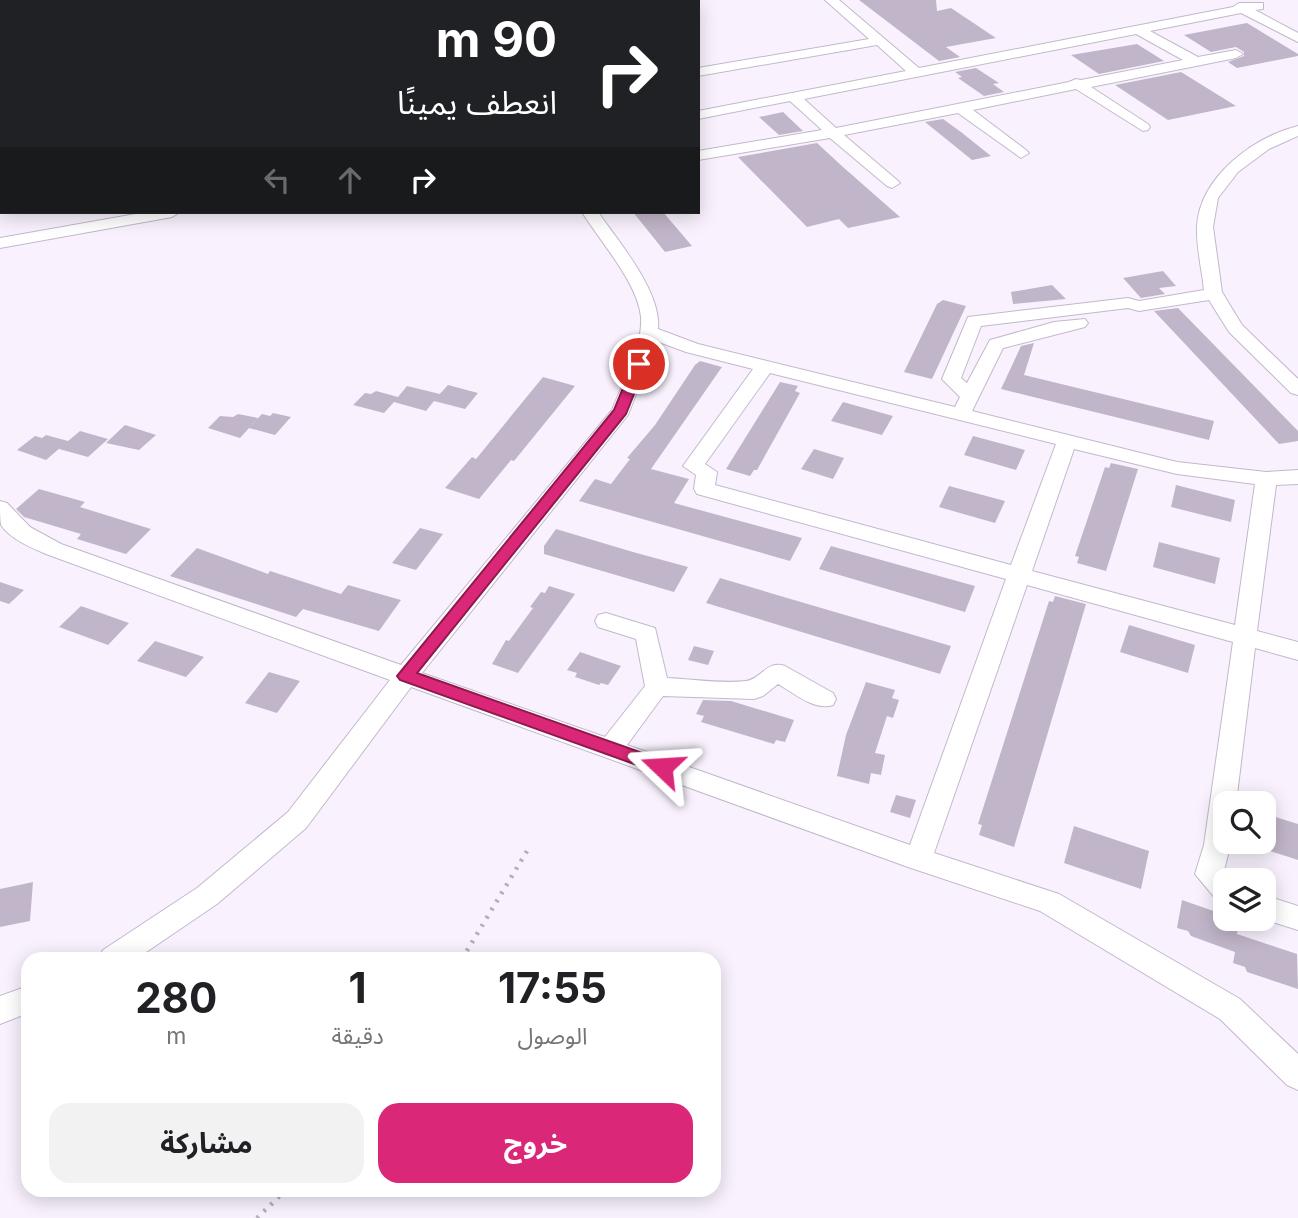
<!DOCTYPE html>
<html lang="ar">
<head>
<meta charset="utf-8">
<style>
	body { margin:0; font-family:Inter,"Noto Sans Arabic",sans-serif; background:#f2f2f2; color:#202124; direction:rtl; height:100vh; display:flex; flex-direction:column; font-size:26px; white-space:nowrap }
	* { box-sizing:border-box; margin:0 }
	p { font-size:23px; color:#757577 }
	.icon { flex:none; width:38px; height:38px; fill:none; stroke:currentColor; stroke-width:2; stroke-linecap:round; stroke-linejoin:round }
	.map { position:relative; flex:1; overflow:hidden; direction:ltr }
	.details { position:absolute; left:21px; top:952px; width:700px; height:245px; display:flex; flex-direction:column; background:#fff; border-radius:21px; box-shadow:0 4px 18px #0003; direction:rtl }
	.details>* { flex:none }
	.hud { position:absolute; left:0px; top:0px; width:700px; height:214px; box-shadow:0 4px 18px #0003; direction:rtl; background:#202124; color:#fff; overflow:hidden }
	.buttons { position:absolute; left:1213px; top:791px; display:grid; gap:14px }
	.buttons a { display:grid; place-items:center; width:63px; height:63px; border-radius:14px; background:#fff; box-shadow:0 4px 18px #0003; font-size:35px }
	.pin { position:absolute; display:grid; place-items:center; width:60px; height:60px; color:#fff; margin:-30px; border:4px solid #fff; border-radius:50%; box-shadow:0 2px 7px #0007 }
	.me { position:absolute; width:77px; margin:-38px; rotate:290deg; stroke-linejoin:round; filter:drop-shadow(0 0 5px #0008) }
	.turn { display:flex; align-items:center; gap:24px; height:147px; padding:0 28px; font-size:32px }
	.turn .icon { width:91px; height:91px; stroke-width:2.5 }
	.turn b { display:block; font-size:49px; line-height:60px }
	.lanes { display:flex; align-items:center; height:66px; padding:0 28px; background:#0003; justify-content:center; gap:35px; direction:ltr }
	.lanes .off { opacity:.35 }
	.eta { display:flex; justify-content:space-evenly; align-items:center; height:119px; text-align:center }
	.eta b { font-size:42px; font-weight:700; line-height:49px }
	.action { display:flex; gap:14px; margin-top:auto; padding:14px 28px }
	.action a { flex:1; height:80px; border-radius:21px; background:#db2777; color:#fff; font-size:28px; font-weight:700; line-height:80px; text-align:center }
	.action a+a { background:#f2f2f2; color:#202124 }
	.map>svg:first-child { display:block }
	.building { fill:#c1b6c9 }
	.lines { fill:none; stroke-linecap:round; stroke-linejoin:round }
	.minor-casing { stroke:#c3b8cb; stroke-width:2 }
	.path { stroke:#b3adb7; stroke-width:4.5; stroke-dasharray:2.5 7; stroke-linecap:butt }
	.minor { fill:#fff; fill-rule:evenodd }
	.route { fill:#db2777; stroke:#8e194d; stroke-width:2 }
</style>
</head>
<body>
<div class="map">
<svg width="1298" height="1218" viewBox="0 0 1298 1218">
	<rect width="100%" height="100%" fill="#f9f2fe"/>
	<!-- building -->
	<path class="building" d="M859 0H936L937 11 951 8 996 38 946 47 960 57 939 61Z
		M1247 23 1298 54V56L1237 68 1228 62 1244 56V52L1236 47 1211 52 1184 35Z
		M1137 44 1164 61 1099 74 1071 55Z
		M976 68 999 83 993 84 1004 92 984 96 958 78 962 77 955 72Z
		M1181 72 1236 106 1168 120 1115 85Z
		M783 112 803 131 779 135 759 117Z
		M943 119 961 132 991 156 972 160 925 122Z
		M817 143 843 167 900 217 848 228 839 219 807 227 738 157Z
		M633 212H663L692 246 665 252Z
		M1163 271 1176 286 1159 288 1165 294 1141 298 1123 278Z
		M1052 285 1066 299 1013 304 1011 292Z
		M943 300 966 306 932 379 904 372 937 304Z
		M1178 308 1298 431V441L1279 444 1154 311Z
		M1034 343 1024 375 1214 421 1209 440 1001 389 1021 346Z
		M700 361 722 367 651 469 689 479 674 503 802 538 790 561 579 501 595 479 611 484 630 459 627 458 655 425 695 365Z
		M543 377 575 386 514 461 511 460 479 499 445 488 472 457 476 459Z
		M780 382 798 386 795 391 800 393 757 470H754L750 476 726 469Z
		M448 385 478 393 465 409 434 401 426 411 394 402 384 413 353 405 365 393 371 394 376 391 398 397 407 386 440 394 437 397Z
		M843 402 893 416 882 435 831 421Z
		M273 413 291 417 275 435 249 428 262 414 270 416Z
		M238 414 258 418 240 438 208 428 220 416 233 417Z
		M125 425 156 435 139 450 106 443Z
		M80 431 108 439 88 457 59 449 61 447 46 460 17 450 35 436 42 438 46 435 68 441Z
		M973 436 1025 450 1016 470 964 455Z
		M814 449 844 458 833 479 801 469Z
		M1111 463 1138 469 1106 571 1077 563 1079 557 1075 556 1105 467 1109 468Z
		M1176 485 1235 500 1231 522 1171 507Z
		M949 486 1005 501 995 523 939 507Z
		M39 489 85 502 80 507 151 529 126 554 77 539 81 534 24 517 16 509Z
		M420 528 443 534 416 570 392 563Z
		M556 529 633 552 688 567 674 592 544 554V546Z
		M1159 542 1220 558 1215 584 1153 567Z
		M831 546 975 586 965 612 819 569Z
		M197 548 268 574 270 571 341 594 348 585 401 600 379 631 303 609 296 617 170 576Z
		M720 578 777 595 951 646 940 674 706 603Z
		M0 582 24 590 9 604 0 601Z
		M549 586 575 594 518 673 492 664 506 640 509 641 533 608 530 607 541 592 545 593Z
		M1055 596 1086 604 1014 847 979 835 982 825 978 824 1049 601 1053 602Z
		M81 606 129 623 108 645 59 627Z
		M1129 625 1195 645 1188 673 1120 652Z
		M155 641 204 657 186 677 137 661Z
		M694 646 714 651 708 665 688 660Z
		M580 652 621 666 608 685 601 683 599 685 575 677 577 673 567 670Z
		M269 672 300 681 277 713 245 703Z
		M866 682 895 690 892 698 899 700 893 718 887 716 875 753 885 755 881 775 871 773 869 784 837 776 846 735Z
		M703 700 731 701 794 720 785 742 776 740 774 744 701 722 704 716 696 714Z
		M896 795 916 800 910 818 890 812Z
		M1269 815 1298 824V860L1264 849Z
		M1074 826 1149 851 1141 889 1064 863Z
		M33 882 30 921 0 927V889Z
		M1182 900 1225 915V919H1239L1237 934 1297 954 1298 989 1247 972 1245 967 1233 963 1235 952 1191 936 1188 931 1177 928Z"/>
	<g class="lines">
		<defs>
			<path id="minor" d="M422 0H435L436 2H423Z
				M825 0H839L919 68 1233 7 1239 3H1263V9L1255 10 1298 33V42L1241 13 1150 31 1198 57 1236 50 1243 54 1236 58 1091 87 1148 124 1150 127 1148 130 1143 131 1076 89 973 110 1026 150 1029 153 1021 158 958 113 844 135 897 180 900 183 892 188 887 186 830 138 698 160V151L822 130 790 101 698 119V111L906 71 877 45 698 76V68L869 39ZM1136 34 1183 60 1081 80 1076 79 1069 82 836 128 804 99Z
				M0 72H2V80H0Z
				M1298 126V136L1269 149 1238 172 1218 198 1213 227 1222 292 1242 325 1298 379V395L1291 393 1229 332 1209 300 1139 311 1128 308 981 326 961 378 967 383 990 340 1054 322 1085 319 1088 323 1085 327 1003 348 972 411 1177 462 1266 472 1298 470V484L1276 485 1257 631 1298 642V660L1255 648 1236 803H1225V842H1231L1224 871 1233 880H1225V902L1215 898 1195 874 1204 845 1233 642 1027 585 934 853 1059 894 1240 999 1298 1054V1090L1287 1085 1220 1019 1040 911 908 867 411 687 306 828 217 904 136 959H99L103 950 197 888 288 812 390 680 46 554C32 548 10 539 1 525 0 519 0 508 0 501L7 503 30 527 61 544 401 665 612 410C623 382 643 346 641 317 638 283 599 240 582 212H598C618 241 662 292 658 329L698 344 955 407 960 397 942 379 968 317 1128 298 1139 301 1204 290C1202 270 1196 247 1197 226 1200 177 1253 137 1298 126ZM656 341 686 352 753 369 683 466 696 475 694 489 697 494 1006 579 910 845 627 745 663 696 754 699 763 696 778 684C794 693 814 711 833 705L836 699 833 693 785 666C766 660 762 679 746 681 721 684 692 679 667 678L655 628 606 613 598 615 595 621 598 627 636 639 645 686 605 737 422 673 628 415ZM770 373 1056 444 1011 565 715 485 717 472 705 464ZM1074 449 1177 474 1255 484 1235 625 1032 571Z
				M147 212H180L172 217 0 248V238Z
				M1264 895 1298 906V930L1263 919Z
				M28 986V1013L0 1024V996Z"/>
		</defs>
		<!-- minor casing -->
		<use href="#minor" class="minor-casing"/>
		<!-- path -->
		<path class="path" d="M462 959 530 846
			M257 1218 286 1190"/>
		<!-- minor -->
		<use href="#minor" class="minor"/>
	</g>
	<!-- route -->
	<path class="route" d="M639 360 646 364 626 414 417 673 668 762 671 767 668 772 662 774 400 680 397 676 614 410 633 364Z"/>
</svg>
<div class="buttons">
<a><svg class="icon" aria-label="search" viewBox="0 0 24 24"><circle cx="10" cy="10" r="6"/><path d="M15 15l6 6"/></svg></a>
<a><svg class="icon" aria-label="layers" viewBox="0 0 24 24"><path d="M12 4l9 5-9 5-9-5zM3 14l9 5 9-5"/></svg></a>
</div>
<div class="pin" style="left:639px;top:364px;background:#d93025"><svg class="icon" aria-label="arrive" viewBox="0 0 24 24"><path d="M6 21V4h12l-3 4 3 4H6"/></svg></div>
<svg class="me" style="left:662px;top:767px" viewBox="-20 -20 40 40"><path d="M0-17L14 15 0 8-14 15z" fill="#db2777" stroke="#fff" stroke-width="4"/></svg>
<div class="hud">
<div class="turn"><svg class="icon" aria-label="right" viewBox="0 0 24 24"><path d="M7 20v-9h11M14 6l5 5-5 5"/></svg><div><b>90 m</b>انعطف يمينًا</div></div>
<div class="lanes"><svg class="icon off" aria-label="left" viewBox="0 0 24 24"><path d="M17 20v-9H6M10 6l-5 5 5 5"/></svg><svg class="icon off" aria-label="ahead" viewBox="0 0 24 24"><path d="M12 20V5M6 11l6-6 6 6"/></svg><svg class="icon" aria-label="right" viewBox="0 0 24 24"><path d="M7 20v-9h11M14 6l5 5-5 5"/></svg></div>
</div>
<section class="details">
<div class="eta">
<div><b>17:55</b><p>الوصول</p></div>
<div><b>1</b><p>دقيقة</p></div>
<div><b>280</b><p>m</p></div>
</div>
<div class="action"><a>خروج</a><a>مشاركة</a></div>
</section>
</div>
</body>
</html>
